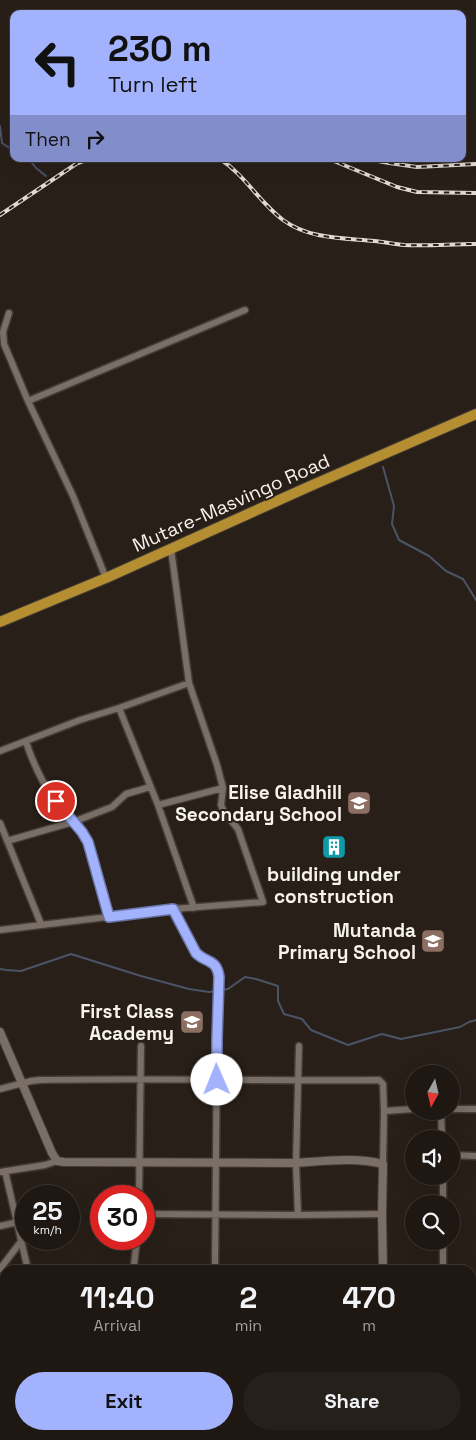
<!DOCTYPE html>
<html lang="en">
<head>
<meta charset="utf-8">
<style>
	body { margin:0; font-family:"Space Grotesk",sans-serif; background:#26201b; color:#f1f3f6; height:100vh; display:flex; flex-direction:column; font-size:19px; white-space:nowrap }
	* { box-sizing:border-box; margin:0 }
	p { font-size:16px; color:#a19f9f }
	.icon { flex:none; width:28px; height:28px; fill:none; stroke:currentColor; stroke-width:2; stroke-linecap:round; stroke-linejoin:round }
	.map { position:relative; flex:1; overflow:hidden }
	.panel { position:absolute; left:0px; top:1265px; width:476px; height:175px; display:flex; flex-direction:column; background:#1e1712; border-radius:15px 15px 0 0; box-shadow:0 5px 20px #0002,0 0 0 1px #3c3632 }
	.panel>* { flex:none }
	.top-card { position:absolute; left:10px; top:10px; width:456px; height:152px; border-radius:10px; box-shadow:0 5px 20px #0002,0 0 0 1px #3c3632; background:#a3b2fd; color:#111; overflow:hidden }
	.needle { width:32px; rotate:188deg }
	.fabs { position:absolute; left:405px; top:1065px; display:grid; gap:10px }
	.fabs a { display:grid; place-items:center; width:55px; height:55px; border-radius:50%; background:#1e1712; box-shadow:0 5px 20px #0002,0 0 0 1px #3c3632; font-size:25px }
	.speed { position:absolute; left:15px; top:1185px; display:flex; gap:10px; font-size:25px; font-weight:700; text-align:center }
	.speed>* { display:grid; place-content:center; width:65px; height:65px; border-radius:50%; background:#1e1712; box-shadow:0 5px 20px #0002,0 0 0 1px #3c3632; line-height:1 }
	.speed small { font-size:12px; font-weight:400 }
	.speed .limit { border:8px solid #d22; background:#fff; color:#111 }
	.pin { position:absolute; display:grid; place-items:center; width:42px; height:42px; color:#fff; margin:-21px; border:2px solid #fff; border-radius:50%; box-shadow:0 1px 5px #0007 }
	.me { position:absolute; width:55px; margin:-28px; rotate:359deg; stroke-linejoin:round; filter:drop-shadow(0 0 4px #0008) }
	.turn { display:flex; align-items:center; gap:18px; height:105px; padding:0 15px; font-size:22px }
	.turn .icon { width:65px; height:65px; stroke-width:2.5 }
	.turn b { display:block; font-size:35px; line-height:42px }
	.then { display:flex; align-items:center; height:48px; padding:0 15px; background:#0003; gap:10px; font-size:19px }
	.eta { display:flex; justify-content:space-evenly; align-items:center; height:85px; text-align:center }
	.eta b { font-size:30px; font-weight:700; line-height:35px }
	.primary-button { display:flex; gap:10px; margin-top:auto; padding:10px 15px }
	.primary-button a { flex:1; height:58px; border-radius:30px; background:#a3b2fd; color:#111; font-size:20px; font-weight:700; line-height:58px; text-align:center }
	.primary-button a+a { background:#26201b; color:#f1f3f6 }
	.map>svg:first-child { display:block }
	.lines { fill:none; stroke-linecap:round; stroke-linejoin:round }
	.stream { stroke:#4b5467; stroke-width:2 }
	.minor-casing { stroke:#443c37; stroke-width:9 }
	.tertiary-casing { stroke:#443c37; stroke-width:10 }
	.trunk-casing { stroke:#443c37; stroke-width:12 }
	.minor { stroke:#7a6f66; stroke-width:6 }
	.tertiary { stroke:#7a6f66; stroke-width:8 }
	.trunk { stroke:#b48e31; stroke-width:10 }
	.rail-casing { stroke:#e0dad5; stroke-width:4 }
	.rail { stroke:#281f18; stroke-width:2; stroke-dasharray:5.5; stroke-linecap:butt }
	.route-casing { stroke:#6a74a4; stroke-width:12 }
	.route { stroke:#a3b2fd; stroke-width:9 }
	.labels { text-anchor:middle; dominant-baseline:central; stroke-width:4; stroke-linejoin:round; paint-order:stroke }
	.street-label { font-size:19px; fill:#f8f2ed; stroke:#281f18 }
	.poi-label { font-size:19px; font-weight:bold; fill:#f8f2ed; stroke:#281f18; text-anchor:end }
</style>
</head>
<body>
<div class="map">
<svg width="476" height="1440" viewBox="0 0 476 1440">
	<rect width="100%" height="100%" fill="#281f18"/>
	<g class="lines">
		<!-- stream -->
		<path class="stream" d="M0 126 2 143 14 151
			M29 159 36 168 46 176
			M383 467 394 506 392 524 399 540 429 556 446 571 463 579 476 600
			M0 969 6 970 21 971 71 954 141 976 189 989 209 992 216 991
			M221 990 228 989 245 977 256 979 278 986V1001L284 1014 302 1019 311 1030 348 1045 382 1034 401 1039 460 1027 469 1022 476 1020"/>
		<defs>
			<path id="minor" d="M9 313 3 332 4 344 28 401 73 496 106 578
				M28 401 245 310
				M119 708 158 805 194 908
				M26 742C33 763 42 783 56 802 66 815 79 827 88 842L109 917
				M0 751 80 720 119 708 189 683
				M158 805 223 788
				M0 823 41 924
				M7 841 73 822 112 807 126 794 150 787
				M173 909 196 953C205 962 214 959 219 973L217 1040 215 1270
				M0 930 173 909 263 902 238 829 224 812 221 805 223 788 217 765 189 683 171 549
				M0 1089 31 1081 40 1080C153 1078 266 1081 379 1080L383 1084 384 1111
				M451 1109H476
				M441 1111 442 1139
				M451 1155 476 1156
				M383 1164 384 1111 414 1109
				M5 1171 28 1270
				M0 1172 45 1165 57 1161
				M443 1176V1204
				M139 1196 141 1046
				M144 1214 298 1215 382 1214
				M298 1215 296 1163 299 1046
				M0 1226 18 1222
				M0 1269 22 1240
				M136 1270 134 1265 137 1239
				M443 1270V1241
				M0 1319 5 1318
				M471 1347H476
				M0 1371 5 1370
				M0 1418 5 1417
				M29 1435 30 1440
				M122 1435V1440
				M215 1435V1440
				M300 1440V1435"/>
			<path id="tertiary" d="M0 1032 52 1153 57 1161 64 1162 296 1163C325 1161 356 1157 383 1164L382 1214 383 1270
				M384 1440V1435"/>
			<path id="trunk" d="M0 622 106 578 308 487 476 414"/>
		</defs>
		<!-- minor casing -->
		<use href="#minor" class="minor-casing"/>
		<!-- tertiary casing -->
		<use href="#tertiary" class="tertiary-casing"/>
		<!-- trunk casing -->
		<use href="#trunk" class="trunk-casing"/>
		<!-- minor -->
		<use href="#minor" class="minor"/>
		<!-- tertiary -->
		<use href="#tertiary" class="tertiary"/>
		<!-- trunk -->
		<use href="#trunk" class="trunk"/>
		<defs>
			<path id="rail" d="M220 159C245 175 259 202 283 220 309 239 342 238 374 241 384 242 394 244 404 245 428 246 452 244 476 244
				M329 159 397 187 417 192 476 193
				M367 159 389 163 417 167 476 164
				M0 215 76 164 89 159"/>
		</defs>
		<!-- rail casing -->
		<use href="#rail" class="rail-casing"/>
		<!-- rail -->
		<use href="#rail" class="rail"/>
	</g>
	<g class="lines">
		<defs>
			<path id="route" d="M56 801 82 832 88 842 109 917 173 909 196 953C206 963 217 959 219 977L217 1040V1080"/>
		</defs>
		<!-- route casing -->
		<use href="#route" class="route-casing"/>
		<!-- route -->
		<use href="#route" class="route"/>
	</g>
	<!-- icons -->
	<defs>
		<symbol id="school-square" viewBox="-11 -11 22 22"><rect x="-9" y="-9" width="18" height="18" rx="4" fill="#8d6e63" stroke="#281f18"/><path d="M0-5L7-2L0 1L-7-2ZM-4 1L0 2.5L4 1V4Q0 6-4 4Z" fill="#fff"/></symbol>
		<symbol id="building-square" viewBox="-11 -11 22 22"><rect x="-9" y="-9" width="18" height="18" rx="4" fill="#0f9aa8" stroke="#281f18"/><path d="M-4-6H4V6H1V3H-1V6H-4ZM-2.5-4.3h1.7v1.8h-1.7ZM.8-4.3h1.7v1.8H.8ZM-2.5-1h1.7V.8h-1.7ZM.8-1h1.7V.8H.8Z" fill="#fff"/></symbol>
	</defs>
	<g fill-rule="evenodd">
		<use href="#school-square" x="345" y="789" width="28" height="28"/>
		<use href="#building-square" x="320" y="833" width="28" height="28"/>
		<use href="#school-square" x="419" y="927" width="28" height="28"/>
		<use href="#school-square" x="178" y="1008" width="28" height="28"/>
	</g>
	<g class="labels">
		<!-- street labels -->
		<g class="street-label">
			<text transform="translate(231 503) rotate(-24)">Mutare-Masvingo Road</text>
		</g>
		<!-- poi labels -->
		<g class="poi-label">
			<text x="342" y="792">Elise Gladhill<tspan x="342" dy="22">Secondary School</tspan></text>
			<text x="334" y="874" text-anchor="middle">building under<tspan x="334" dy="22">construction</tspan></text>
			<text x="416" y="930">Mutanda<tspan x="416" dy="22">Primary School</tspan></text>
			<text x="174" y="1011">First Class<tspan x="174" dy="22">Academy</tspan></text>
		</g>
	</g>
</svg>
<div class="fabs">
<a><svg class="needle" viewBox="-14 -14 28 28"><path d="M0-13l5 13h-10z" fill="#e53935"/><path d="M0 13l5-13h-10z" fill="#a19f9f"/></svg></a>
<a><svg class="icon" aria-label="sound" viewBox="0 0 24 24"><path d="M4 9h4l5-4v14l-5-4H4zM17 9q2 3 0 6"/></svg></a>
<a><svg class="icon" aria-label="search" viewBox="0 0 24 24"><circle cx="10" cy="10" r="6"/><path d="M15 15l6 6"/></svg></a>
</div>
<div class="speed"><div>25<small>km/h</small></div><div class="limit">30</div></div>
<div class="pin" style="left:56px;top:801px;background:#d93025"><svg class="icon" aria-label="arrive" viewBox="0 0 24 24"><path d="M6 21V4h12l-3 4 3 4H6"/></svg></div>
<svg class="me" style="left:217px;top:1080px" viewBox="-20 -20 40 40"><circle r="19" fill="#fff"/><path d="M0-13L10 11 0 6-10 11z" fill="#a3b2fd"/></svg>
<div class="top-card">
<div class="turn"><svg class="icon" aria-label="left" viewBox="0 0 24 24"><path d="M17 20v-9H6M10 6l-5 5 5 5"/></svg><div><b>230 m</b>Turn left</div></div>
<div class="then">Then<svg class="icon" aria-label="right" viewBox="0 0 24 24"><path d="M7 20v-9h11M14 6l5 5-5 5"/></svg></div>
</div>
<section class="panel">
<div class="eta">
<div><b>11:40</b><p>Arrival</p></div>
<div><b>2</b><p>min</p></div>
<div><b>470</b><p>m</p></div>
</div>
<div class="primary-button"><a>Exit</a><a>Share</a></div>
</section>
</div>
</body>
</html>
